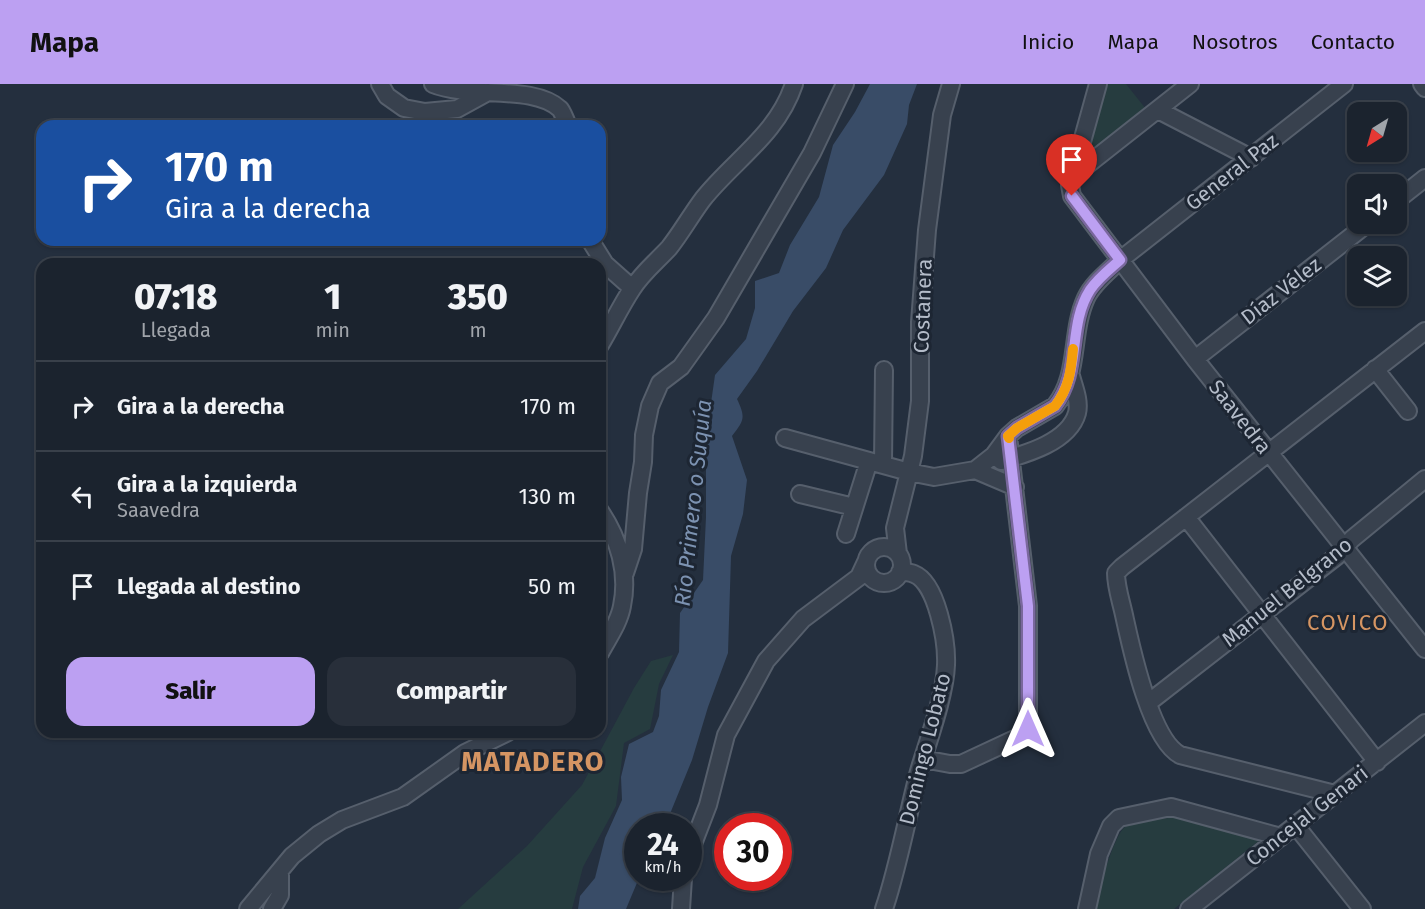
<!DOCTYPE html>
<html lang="es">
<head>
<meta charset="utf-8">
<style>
	body { margin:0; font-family:"Fira Sans",sans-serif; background:#282f3a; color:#f1f3f6; height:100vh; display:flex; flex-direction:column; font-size:22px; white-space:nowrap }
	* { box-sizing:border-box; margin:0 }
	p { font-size:20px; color:#a0a4aa }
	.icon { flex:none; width:33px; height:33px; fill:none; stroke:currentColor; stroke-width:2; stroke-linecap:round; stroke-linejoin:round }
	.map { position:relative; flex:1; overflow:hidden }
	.side { position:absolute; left:36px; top:174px; width:570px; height:480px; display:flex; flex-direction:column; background:#1b232e; border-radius:18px; box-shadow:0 2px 4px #0004,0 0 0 2px #39404a }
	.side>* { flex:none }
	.hud { position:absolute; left:36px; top:36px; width:570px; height:126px; border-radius:18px; box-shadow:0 2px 4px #0004,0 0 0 2px #39404a; background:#1a4fa0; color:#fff; overflow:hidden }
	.needle { width:39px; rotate:217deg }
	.controls { position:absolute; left:1347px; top:18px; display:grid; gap:12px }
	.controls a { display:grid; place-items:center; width:60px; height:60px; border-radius:12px; background:#1b232e; box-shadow:0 2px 4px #0004,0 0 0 2px #39404a; font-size:30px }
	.speed { position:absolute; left:624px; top:729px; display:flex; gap:12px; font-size:30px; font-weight:700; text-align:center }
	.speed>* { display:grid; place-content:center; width:78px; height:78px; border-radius:50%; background:#1b232e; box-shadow:0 2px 4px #0004,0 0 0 2px #39404a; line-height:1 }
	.speed small { font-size:15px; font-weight:400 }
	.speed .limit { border:9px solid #d22; background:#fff; color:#111 }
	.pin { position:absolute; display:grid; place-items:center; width:51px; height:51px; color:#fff; margin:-62px -26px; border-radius:50% 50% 50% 0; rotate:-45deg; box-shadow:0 0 6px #0007 }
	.pin .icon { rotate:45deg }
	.me { position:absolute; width:66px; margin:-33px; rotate:0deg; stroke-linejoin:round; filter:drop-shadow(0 0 4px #0008) }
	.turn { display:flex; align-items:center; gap:21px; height:126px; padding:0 30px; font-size:27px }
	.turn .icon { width:78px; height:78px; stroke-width:2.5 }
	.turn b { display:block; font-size:42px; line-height:51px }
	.eta { display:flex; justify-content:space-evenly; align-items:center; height:102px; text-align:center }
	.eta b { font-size:36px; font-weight:800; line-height:42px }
	.action { display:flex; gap:12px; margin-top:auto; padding:12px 30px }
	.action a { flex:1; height:69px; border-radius:18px; background:#bca0f2; color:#111; font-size:24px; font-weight:800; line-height:69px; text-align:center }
	.action a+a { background:#282f3a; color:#f1f3f6 }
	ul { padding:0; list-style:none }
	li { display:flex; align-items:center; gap:18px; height:90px; padding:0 30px; border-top:2px solid #39404a }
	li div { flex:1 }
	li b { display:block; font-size:22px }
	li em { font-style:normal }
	header { display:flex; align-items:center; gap:36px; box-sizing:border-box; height:84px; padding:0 30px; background:#bca0f2; color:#111 }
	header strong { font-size:28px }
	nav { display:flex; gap:33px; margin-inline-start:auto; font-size:21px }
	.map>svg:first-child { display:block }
	.green { fill:#263c3f }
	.water { fill:#394c67 }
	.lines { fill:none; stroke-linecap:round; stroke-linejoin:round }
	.minor-casing { stroke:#565f6c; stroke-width:20 }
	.minor { stroke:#38414e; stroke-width:16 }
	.route-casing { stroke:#7a689d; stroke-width:15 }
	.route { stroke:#bca0f2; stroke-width:10 }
	.slow { stroke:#f59e0b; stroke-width:10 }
	.labels { text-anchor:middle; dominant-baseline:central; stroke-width:6; stroke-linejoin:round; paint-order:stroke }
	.street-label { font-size:21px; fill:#b4bcc9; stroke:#1d2633 }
	.water-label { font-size:22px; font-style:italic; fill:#7c92b1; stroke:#1d2633 }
	.neighbourhood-label { font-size:22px; letter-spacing:1.5px; fill:#d59563; stroke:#1d2633 }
	.district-label { font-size:27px; font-weight:bold; letter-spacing:1.5px; fill:#d59563; stroke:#1d2633 }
</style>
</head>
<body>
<header>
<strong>Mapa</strong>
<nav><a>Inicio</a><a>Mapa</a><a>Nosotros</a><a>Contacto</a></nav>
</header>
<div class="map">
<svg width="1425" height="825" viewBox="0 0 1425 825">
	<rect width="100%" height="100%" fill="#242f3e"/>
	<!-- green -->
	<path class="green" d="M1107 0H1126L1146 25 1092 68 1090 62Z
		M673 571 659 600 650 645 624 659 616 722 583 783 572 825H458L527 762 582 701 634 604 651 577Z
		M1176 733 1261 755 1174 825H1094C1099 808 1113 751 1126 742 1136 736 1164 735 1176 733Z"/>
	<!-- water -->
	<path class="water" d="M870 0H917L909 21 907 40 884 91 843 146 826 184 793 227 757 287 737 315C746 334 744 336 732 352L747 396 743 430 731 472 728 569 708 623 692 676 665 742H638L639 794 626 825H578L580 812 595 794 605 754 622 716 621 693 629 660 653 648 659 632 661 606 679 568 680 529 703 496 706 433V354L715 291 746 255 755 224V197L779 189 790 161 819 113 833 61 855 28Z"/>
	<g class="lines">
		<defs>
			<path id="minor" d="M380 0 387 12 404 24 425 28 457 25 488 8
				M433 0C470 15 533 0 560 25 563 29 566 37 568 42
				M1098 0 1070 101 1072 112 1195 275 1425 565
				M1422 0 1425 4
				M1158 26 1251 74
				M1072 93 1190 0
				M1396 117 1425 94
				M590 156 605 180 632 204
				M600 261C611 243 620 223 632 205 642 189 656 178 669 164 681 149 691 131 703 115 734 76 777 51 794 0
				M1195 275 1367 140
				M1375 285 1408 327
				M785 354 909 388 934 393 975 386 994 371 1008 352 1017 344 1055 322C1080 291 1070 249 1086 214 1093 199 1108 188 1120 176L1344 0
				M1001 377C1026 370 1069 358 1077 329 1080 317 1074 303 1071 292
				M883 380 884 286
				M975 386 1015 403
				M800 410 854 423
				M600 427C619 455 629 489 622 522 619 539 608 554 600 569
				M1186 433 1377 678
				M846 450 869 377
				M866 481a18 18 0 1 1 36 0a18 18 0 1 1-36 0Z
				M898 470 895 444 913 372 920 317V238L927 146 942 31 951 0
				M625 489 633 465 638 409 643 378 644 351 650 322 660 299 681 283 716 234 812 69 845 0
				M1148 619 1337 472 1352 455 1425 395
				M923 675 950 680H961L1021 652 1028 645V522L1008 352
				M1335 710 1180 671C1150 655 1131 563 1124 531 1121 517 1116 503 1116 489L1122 483 1425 247
				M1296 742 1362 825
				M688 773 708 721 726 651 766 577 803 535 859 493 866 478
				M248 825 292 772 319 750 342 736 403 713 465 669 508 648
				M272 825 280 811V788
				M681 825 683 794
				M884 825C899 780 907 733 919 687 928 657 945 611 946 581 947 558 937 499 914 490 910 488 904 488 900 488
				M1087 825 1099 770 1111 742 1119 734 1171 723 1281 753
				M1189 825 1425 639"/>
		</defs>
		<!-- minor casing -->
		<use href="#minor" class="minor-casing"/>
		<!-- minor -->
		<use href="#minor" class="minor"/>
	</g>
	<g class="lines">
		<defs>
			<path id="route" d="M1028 645V522L1008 352 1017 344 1055 322C1082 288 1067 242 1090 206 1098 194 1110 185 1120 176L1072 112"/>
		</defs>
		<!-- route casing -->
		<use href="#route" class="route-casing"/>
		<!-- route -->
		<use href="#route" class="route"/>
		<!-- slow -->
		<path class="slow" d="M1009 354 1008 352 1017 344 1055 322C1069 304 1071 287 1073 265"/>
	</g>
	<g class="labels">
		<!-- street labels -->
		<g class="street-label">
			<text transform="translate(1232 88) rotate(-38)">General Paz</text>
			<text transform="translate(1281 207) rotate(-38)">Díaz Vélez</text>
			<text transform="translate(923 222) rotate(-88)">Costanera</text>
			<text transform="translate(1240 333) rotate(52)">Saavedra</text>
			<text transform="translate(1287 508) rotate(-39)">Manuel Belgrano</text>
			<text transform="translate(925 665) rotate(-76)">Domingo Lobato</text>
			<text transform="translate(1307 732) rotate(-38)">Concejal Genari</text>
		</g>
		<!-- water labels -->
		<g class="water-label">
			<text transform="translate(693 419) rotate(-84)">Río Primero o Suquía</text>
		</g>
		<!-- neighbourhood labels -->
		<g class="neighbourhood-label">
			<text x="1348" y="538">COVICO</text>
		</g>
		<!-- district labels -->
		<g class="district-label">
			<text x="533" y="678">MATADERO</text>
		</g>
	</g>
</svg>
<div class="controls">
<a><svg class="needle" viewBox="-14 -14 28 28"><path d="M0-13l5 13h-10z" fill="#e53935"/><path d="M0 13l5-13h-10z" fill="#a0a4aa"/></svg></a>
<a><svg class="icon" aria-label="sound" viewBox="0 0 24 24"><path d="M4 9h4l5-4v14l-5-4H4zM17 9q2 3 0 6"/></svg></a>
<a><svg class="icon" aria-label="layers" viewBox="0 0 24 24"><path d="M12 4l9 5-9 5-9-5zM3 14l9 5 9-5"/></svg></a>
</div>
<div class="speed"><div>24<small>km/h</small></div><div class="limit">30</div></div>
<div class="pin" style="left:1072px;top:112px;background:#d93025"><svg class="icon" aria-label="arrive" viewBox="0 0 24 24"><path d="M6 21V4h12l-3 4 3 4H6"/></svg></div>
<svg class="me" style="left:1028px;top:645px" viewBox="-20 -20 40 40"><path d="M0-17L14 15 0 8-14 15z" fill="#bca0f2" stroke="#fff" stroke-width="4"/></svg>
<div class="hud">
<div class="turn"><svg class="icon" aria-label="right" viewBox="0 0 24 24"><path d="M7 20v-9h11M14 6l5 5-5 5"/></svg><div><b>170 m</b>Gira a la derecha</div></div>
</div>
<section class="side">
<div class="eta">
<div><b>07:18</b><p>Llegada</p></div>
<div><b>1</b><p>min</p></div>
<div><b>350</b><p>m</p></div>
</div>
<ul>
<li><svg class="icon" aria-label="right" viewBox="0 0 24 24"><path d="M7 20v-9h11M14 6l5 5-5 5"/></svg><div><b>Gira a la derecha</b></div><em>170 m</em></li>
<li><svg class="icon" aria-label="left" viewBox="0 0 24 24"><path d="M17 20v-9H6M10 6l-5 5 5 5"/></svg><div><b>Gira a la izquierda</b><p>Saavedra</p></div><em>130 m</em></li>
<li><svg class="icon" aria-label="arrive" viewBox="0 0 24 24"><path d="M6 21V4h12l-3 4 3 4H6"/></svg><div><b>Llegada al destino</b></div><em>50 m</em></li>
</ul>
<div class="action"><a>Salir</a><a>Compartir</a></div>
</section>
</div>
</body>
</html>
